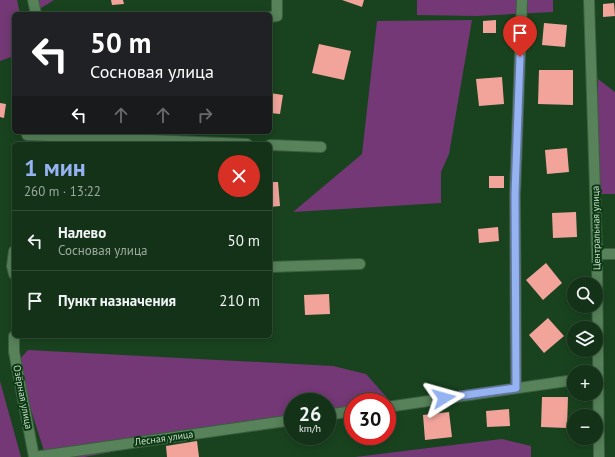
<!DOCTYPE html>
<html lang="ru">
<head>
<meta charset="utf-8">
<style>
	body { margin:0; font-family:"PT Sans",sans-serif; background:#203e24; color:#f1f3f6; height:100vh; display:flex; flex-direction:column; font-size:15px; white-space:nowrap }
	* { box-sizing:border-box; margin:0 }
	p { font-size:13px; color:#9daaa1 }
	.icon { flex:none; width:22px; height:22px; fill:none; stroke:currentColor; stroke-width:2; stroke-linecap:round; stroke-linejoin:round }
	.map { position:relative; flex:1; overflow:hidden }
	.drawer { position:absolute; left:12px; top:142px; width:260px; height:196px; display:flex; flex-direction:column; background:#133217; border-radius:6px; box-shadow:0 2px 10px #0003,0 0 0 1px #324d36 }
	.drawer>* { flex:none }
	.guide { position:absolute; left:12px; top:12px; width:260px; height:122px; border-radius:6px; box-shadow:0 2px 10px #0003,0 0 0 1px #324d36; background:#202124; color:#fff; overflow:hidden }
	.fabs { position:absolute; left:567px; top:277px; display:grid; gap:8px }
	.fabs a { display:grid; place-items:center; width:36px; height:36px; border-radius:50%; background:#133217; box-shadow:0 2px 10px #0003,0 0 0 1px #324d36; font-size:20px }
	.speed { position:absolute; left:284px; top:393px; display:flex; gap:8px; font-size:20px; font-weight:700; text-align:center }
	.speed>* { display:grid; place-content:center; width:52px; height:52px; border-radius:50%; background:#133217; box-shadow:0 2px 10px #0003,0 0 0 1px #324d36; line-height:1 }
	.speed small { font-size:10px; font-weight:400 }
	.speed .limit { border:6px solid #d22; background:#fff; color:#111 }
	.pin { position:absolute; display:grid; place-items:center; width:34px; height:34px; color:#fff; margin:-41px -17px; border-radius:50% 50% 50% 0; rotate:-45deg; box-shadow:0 0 4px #0007 }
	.pin .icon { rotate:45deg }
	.me { position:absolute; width:44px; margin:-22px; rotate:82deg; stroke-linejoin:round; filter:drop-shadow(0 0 3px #0008) }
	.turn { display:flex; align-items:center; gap:14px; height:84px; padding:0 12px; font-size:18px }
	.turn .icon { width:52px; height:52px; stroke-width:2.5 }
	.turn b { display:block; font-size:28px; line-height:34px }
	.lanes { display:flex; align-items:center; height:38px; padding:0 12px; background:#0003; justify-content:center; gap:20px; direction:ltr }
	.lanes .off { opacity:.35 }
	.round { display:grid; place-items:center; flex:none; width:42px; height:42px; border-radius:21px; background:#203e24 }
	.head { display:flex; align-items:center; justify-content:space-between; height:68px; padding:0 12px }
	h1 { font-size:24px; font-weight:800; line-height:30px; color:#95b2f1 }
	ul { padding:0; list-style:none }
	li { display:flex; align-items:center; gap:12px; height:60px; padding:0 12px; border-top:1px solid #324d36 }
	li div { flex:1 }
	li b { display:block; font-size:15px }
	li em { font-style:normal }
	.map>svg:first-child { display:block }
	.green { fill:#733875 }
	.building { fill:#f2a49b }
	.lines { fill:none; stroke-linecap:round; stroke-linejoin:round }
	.minor-casing { stroke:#3b5f3f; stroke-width:12 }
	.minor { stroke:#57825a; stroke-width:10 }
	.route-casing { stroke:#61749d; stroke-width:10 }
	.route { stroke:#95b2f1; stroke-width:7 }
	.labels { text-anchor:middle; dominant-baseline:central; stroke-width:4; stroke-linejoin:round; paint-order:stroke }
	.street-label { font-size:10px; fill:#c6ddc7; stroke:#0c3914 }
</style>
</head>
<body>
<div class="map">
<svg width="615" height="457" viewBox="0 0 615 457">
	<rect width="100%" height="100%" fill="#19431f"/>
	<!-- green -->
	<path class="green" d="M0 0H17L20 14H14V56L0 61Z
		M36 0H54L38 10Z
		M417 0H553V12L477 16 417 15Z
		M472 20 449 154 441 172V203L293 212 362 154 377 21Z
		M598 79 615 92V194H598Z
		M28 350 333 366 366 374 390 401 353 402V408L327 412V402H293V419L84 457H46L16 363Z
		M0 381 21 457H0Z
		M502 439 531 446V457H355Z"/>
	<!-- building -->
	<path class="building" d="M111 0H123L124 4 112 5Z
		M342 0H364L362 7Z
		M614 3 615 16 603 17V4Z
		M496 20V33H483V21Z
		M544 23 567 25 565 47 542 45Z
		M319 44 351 51 344 80 312 73Z
		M539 70H573V105L538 104Z
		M502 77 504 104 479 106 476 79Z
		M270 93 283 95 280 114 270 113Z
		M0 103 6 104 4 118 0 117Z
		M567 148 569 172 547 174 545 150Z
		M489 176H504V188H489Z
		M270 182H278L280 206 270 207Z
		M576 212 577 237 553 238 552 213Z
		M498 227 499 241 479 243 478 229Z
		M546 263 562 283 543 300 526 280Z
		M329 294 330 314 305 315 304 295Z
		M548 318 564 336 544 353 529 335Z
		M542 397H568L567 428 541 427Z
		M509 409 510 426 487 427 486 411Z
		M449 412 452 437 425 440 423 415Z
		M197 441 199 457H167L166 446Z"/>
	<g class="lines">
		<defs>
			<path id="minor" d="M33 0 36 14
				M589 0 597 254 599 457
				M270 17 277 16V0
				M27 135 247 144
				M270 145 321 147
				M14 251 12 266 14 274
				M597 254H615
				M270 267 360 264
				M14 336V352L34 457
				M516 388 515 194 522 0
				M387 407 574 380
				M327 415 353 411
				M34 457 293 420"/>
		</defs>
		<!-- minor casing -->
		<use href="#minor" class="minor-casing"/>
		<!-- minor -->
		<use href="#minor" class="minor"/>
	</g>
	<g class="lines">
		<defs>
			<path id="route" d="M444 398 516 388 515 194 520 57"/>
		</defs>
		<!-- route casing -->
		<use href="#route" class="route-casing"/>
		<!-- route -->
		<use href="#route" class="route"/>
	</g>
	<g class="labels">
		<!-- street labels -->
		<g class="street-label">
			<text transform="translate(596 228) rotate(-91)">Центральная улица</text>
			<text transform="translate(23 397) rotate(79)">Озёрная улица</text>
			<text transform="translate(164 438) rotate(-8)">Лесная улица</text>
		</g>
	</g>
</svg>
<div class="fabs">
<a><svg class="icon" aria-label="search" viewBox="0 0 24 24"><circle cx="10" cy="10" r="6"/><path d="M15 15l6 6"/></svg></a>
<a><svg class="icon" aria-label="layers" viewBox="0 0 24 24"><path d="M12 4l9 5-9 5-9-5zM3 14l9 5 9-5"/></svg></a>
<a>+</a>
<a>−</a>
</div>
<div class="speed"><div>26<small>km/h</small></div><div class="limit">30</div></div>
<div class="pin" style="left:520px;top:57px;background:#d93025"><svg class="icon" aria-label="arrive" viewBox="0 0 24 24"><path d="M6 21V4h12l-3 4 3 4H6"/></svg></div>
<svg class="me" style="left:444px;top:398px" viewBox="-20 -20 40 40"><path d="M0-17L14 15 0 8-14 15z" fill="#95b2f1" stroke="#fff" stroke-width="4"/></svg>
<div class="guide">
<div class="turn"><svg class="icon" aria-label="left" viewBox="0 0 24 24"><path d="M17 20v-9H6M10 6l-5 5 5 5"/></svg><div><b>50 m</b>Сосновая улица</div></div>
<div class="lanes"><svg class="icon" aria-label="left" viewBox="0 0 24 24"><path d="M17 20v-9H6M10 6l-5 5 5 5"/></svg><svg class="icon off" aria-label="ahead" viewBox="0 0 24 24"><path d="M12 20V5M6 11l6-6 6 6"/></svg><svg class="icon off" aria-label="ahead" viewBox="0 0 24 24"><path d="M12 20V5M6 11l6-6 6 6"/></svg><svg class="icon off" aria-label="right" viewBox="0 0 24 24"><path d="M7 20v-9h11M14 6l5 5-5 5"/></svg></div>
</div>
<section class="drawer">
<div class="head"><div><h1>1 мин</h1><p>260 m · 13:22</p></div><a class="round" style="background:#d93025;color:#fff"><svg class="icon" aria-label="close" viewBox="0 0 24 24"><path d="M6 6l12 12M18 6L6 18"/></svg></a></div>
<ul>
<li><svg class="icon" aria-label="left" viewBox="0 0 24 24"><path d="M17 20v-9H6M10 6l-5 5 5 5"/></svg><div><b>Налево</b><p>Сосновая улица</p></div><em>50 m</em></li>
<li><svg class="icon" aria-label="arrive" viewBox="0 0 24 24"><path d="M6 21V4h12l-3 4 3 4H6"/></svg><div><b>Пункт назначения</b></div><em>210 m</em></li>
</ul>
</section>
</div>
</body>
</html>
